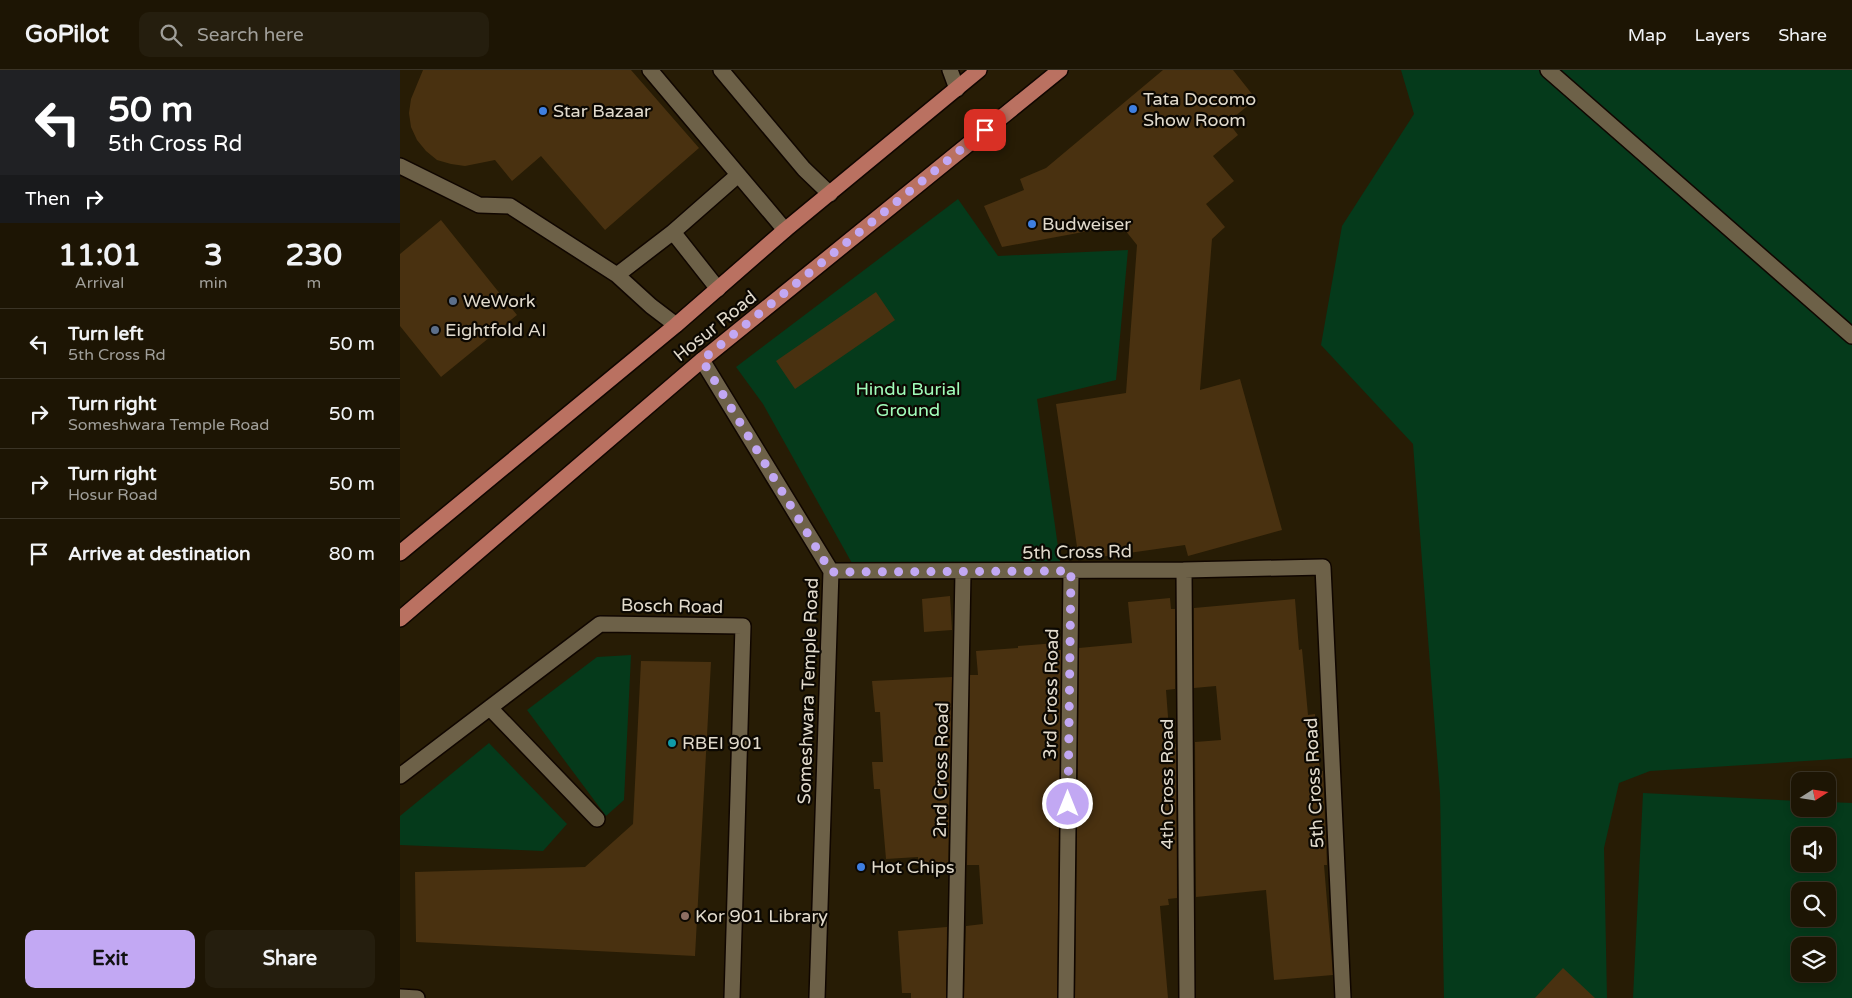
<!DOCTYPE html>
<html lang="en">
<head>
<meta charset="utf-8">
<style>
	body { margin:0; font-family:"Varela Round",sans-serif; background:#251e0e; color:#f1f3f6; height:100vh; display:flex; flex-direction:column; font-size:19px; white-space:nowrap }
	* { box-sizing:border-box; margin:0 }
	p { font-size:16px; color:#a09f9a }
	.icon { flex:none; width:28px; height:28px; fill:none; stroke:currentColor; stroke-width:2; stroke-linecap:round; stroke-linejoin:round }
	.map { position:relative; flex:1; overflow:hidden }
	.drawer { display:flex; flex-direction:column; background:#1d1504; width:400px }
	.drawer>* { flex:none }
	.guide { background:#202124; color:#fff; overflow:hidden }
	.needle { width:32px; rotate:78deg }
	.buttons { position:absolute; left:1391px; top:702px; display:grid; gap:10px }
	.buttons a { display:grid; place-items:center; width:45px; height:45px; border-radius:10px; background:#1d1504; box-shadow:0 2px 8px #0003,0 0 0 1px #3b3426; font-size:25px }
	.pin { position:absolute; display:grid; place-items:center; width:42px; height:42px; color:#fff; margin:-21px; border-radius:10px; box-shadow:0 2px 8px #0006 }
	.me { position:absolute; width:55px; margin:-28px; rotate:0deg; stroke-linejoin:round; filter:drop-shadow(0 0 4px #0008) }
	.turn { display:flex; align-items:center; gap:18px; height:105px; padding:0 25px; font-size:22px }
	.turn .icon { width:65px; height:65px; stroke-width:2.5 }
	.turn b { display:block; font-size:35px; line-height:42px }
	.then { display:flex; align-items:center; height:48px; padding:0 25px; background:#0003; gap:10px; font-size:19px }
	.eta { display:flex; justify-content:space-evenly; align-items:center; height:85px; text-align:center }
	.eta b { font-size:30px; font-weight:700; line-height:35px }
	.button { display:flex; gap:10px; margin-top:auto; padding:10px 25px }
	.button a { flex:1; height:58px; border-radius:10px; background:#c2a8f3; color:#111; font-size:20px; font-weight:700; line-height:58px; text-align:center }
	.button a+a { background:#251e0e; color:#f1f3f6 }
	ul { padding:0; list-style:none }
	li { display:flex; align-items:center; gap:15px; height:70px; padding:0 25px; border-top:1px solid #3b3426 }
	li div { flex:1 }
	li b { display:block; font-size:19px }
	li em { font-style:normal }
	header { display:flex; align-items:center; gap:30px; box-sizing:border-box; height:70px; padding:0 25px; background:#1d1504; border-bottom:1px solid #3b3426 }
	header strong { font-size:24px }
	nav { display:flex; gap:28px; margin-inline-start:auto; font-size:18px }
	.search { width:350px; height:45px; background:#251e0e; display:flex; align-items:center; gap:12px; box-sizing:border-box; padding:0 18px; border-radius:10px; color:#a09f9a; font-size:19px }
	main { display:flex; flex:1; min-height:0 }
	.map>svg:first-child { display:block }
	.green { fill:#053a1b; fill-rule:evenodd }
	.building { fill:#493110 }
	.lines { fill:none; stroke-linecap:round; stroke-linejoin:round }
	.minor-casing { stroke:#100600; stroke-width:18 }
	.major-casing { stroke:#100600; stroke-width:18 }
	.minor { stroke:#6d6148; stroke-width:15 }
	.major { stroke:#ba7161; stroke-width:15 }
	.route { stroke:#c2a8f3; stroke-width:9; stroke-dasharray:0 16.2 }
	.shop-dot { fill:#3f7fe0; stroke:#0c0802; stroke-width:2 }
	.service-dot { fill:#5c6f8a; stroke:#0c0802; stroke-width:2 }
	.culture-dot { fill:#0f9aa8; stroke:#0c0802; stroke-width:2 }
	.education-dot { fill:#8d6e63; stroke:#0c0802; stroke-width:2 }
	.labels { text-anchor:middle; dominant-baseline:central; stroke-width:4.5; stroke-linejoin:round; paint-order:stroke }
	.poi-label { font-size:18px; fill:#e2dbcd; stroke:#0c0802; text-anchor:start }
	.street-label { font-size:18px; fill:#e2dbcd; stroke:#0c0802 }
	.park-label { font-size:18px; fill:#a1fdba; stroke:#0c0802 }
</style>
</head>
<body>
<header>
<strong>GoPilot</strong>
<div class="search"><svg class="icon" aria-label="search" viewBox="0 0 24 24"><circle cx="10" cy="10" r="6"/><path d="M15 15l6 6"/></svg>Search here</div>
<nav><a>Map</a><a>Layers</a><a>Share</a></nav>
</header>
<main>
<section class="drawer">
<div class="guide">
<div class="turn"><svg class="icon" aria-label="left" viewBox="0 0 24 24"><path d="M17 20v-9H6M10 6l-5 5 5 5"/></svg><div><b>50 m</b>5th Cross Rd</div></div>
<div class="then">Then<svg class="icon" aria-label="right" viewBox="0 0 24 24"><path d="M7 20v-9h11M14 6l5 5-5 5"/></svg></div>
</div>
<div class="eta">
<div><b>11:01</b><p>Arrival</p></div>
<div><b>3</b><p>min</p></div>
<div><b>230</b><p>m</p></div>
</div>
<ul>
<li><svg class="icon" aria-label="left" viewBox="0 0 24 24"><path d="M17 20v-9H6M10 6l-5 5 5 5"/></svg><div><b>Turn left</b><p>5th Cross Rd</p></div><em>50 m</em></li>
<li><svg class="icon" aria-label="right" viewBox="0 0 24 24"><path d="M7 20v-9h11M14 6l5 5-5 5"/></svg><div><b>Turn right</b><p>Someshwara Temple Road</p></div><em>50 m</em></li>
<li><svg class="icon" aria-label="right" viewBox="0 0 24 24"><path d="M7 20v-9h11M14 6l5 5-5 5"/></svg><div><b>Turn right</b><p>Hosur Road</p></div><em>50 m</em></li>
<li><svg class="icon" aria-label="arrive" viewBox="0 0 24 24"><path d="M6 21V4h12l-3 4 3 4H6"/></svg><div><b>Arrive at destination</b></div><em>80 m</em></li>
</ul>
<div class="button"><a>Exit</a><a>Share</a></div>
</section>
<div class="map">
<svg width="1452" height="928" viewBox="0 0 1452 928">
	<rect width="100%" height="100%" fill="#271c05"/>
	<!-- green -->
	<path class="green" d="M1001 0H1452V688L1250 701 1219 713 1204 778 1207 928H1044L1040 724 1013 374 921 275 942 156 1014 44Z
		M558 129 598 186 728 180 716 310 637 329 661 498 453 495 363 334 336 297Z
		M231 585 224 730 206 746 127 640 197 587Z
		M89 673 167 754 143 781 0 775V746Z
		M1243 723 1400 731V739H1428V732L1452 733V928H1233ZM1400 766H1428V794H1400ZM1428 821V849H1400V821ZM1428 876V904H1400V876Z"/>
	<!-- building -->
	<path class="building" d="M23 0H231L299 78 205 160 141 86 112 111 95 90 65 96 51 94 37 90 26 81 17 70 11 57 9 43 11 29Z
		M763 0H833L856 29 828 52 838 65 813 86 834 111 806 134 825 157 812 169 800 320 840 309 882 460 788 486 785 475 679 490 656 334 726 323 737 175 721 155 602 177 584 136 624 120 620 109 646 98Z
		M41 150 117 245 41 307 0 256V184Z
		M476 222 495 250 395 319 376 291Z
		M550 526 552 560 524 562 522 529Z
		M770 528 771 539H775V619L766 620 770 674H776L777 828 768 829 769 835 760 836 768 928H675L679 578 732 573 728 532Z
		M895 529 899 580 902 579 908 645 915 644 920 701H923L927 795H924L933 905 874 910 866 820 796 827 795 672 821 670 816 616 794 618V538Z
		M657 573 658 580H661L657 928H564L566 856 583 854 579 795H567L570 605H578L576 581 618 578V576Z
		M241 591 311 592 295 886 16 872 15 802 185 797 233 754Z
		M552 607 548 797 519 799 518 787 486 789 480 719H474L472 692H483L480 642H475L472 611Z
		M547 857 546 928H511V923H502L498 861Z
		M1163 898 1195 928H1135Z"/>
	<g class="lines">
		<defs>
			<path id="minor" d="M250 0 385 160
				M321 0 404 99 430 124
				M550 0 557 19
				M1148 0 1452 266
				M0 96 79 135 110 136 217 205 273 162 318 219
				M273 162 338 105
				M217 205 251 236 276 255
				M302 290 431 501 417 928
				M784 500 787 928
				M431 501 784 500 923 497 943 928
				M90 638 197 749
				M0 706 200 554 343 556 332 928
				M0 927 17 928
				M555 928 563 502
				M666 928 671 501"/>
			<path id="major" d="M0 483 276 255 385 160 579 0
				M0 549 302 290 660 0"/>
		</defs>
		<!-- minor casing -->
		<use href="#minor" class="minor-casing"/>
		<!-- major casing -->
		<use href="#major" class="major-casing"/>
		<!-- minor -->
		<use href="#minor" class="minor"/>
		<!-- major -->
		<use href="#major" class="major"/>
	</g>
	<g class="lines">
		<!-- route -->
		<path class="route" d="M585 60 302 290 431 502 671 501 668 734"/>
	</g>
	<!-- markers -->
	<g class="shop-dot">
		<circle cx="733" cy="39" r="5"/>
		<circle cx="143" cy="41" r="5"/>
		<circle cx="632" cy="154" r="5"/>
		<circle cx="461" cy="797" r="5"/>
	</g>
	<g class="service-dot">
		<circle cx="53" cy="231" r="5"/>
		<circle cx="35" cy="260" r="5"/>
	</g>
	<circle class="culture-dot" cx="272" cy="673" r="5"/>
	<circle class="education-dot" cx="285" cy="846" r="5"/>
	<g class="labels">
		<!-- poi labels -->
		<g class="poi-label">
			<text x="743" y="29">Tata Docomo<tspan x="743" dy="21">Show Room</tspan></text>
			<text x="153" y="41">Star Bazaar</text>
			<text x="642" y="154">Budweiser</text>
			<text x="63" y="231">WeWork</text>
			<text x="45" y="260">Eightfold AI</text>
			<text x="282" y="673">RBEI 901</text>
			<text x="471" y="797">Hot Chips</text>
			<text x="295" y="846">Kor 901 Library</text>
		</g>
		<!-- street labels -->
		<g class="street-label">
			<text transform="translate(315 256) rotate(-39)">Hosur Road</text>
			<text transform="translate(677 482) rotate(-1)">5th Cross Rd</text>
			<text transform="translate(272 536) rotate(1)">Bosch Road</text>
			<text transform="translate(408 621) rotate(-88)">Someshwara Temple Road</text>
			<text transform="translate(651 624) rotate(-89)">3rd Cross Road</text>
			<text transform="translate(541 700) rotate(-89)">2nd Cross Road</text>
			<text transform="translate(914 713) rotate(-93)">5th Cross Road</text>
			<text transform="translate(767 714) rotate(-90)">4th Cross Road</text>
		</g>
		<!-- park labels -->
		<g class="park-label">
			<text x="508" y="319">Hindu Burial<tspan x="508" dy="21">Ground</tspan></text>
		</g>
	</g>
</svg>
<div class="buttons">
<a><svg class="needle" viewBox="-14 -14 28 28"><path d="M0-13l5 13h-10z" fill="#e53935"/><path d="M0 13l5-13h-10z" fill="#a09f9a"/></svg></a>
<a><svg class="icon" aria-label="sound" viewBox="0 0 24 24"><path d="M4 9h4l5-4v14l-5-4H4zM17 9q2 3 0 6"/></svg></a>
<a><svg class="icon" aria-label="search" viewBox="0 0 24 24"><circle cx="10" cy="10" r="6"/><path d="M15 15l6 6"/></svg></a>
<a><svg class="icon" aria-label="layers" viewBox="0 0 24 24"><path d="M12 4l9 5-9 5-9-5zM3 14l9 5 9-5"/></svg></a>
</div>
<div class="pin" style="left:585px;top:60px;background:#d93025"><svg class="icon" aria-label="arrive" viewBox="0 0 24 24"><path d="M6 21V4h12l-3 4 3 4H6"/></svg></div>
<svg class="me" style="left:668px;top:734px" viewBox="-20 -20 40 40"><circle r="17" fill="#c2a8f3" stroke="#fff" stroke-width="3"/><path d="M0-11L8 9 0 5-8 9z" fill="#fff"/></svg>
</div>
</main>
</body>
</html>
